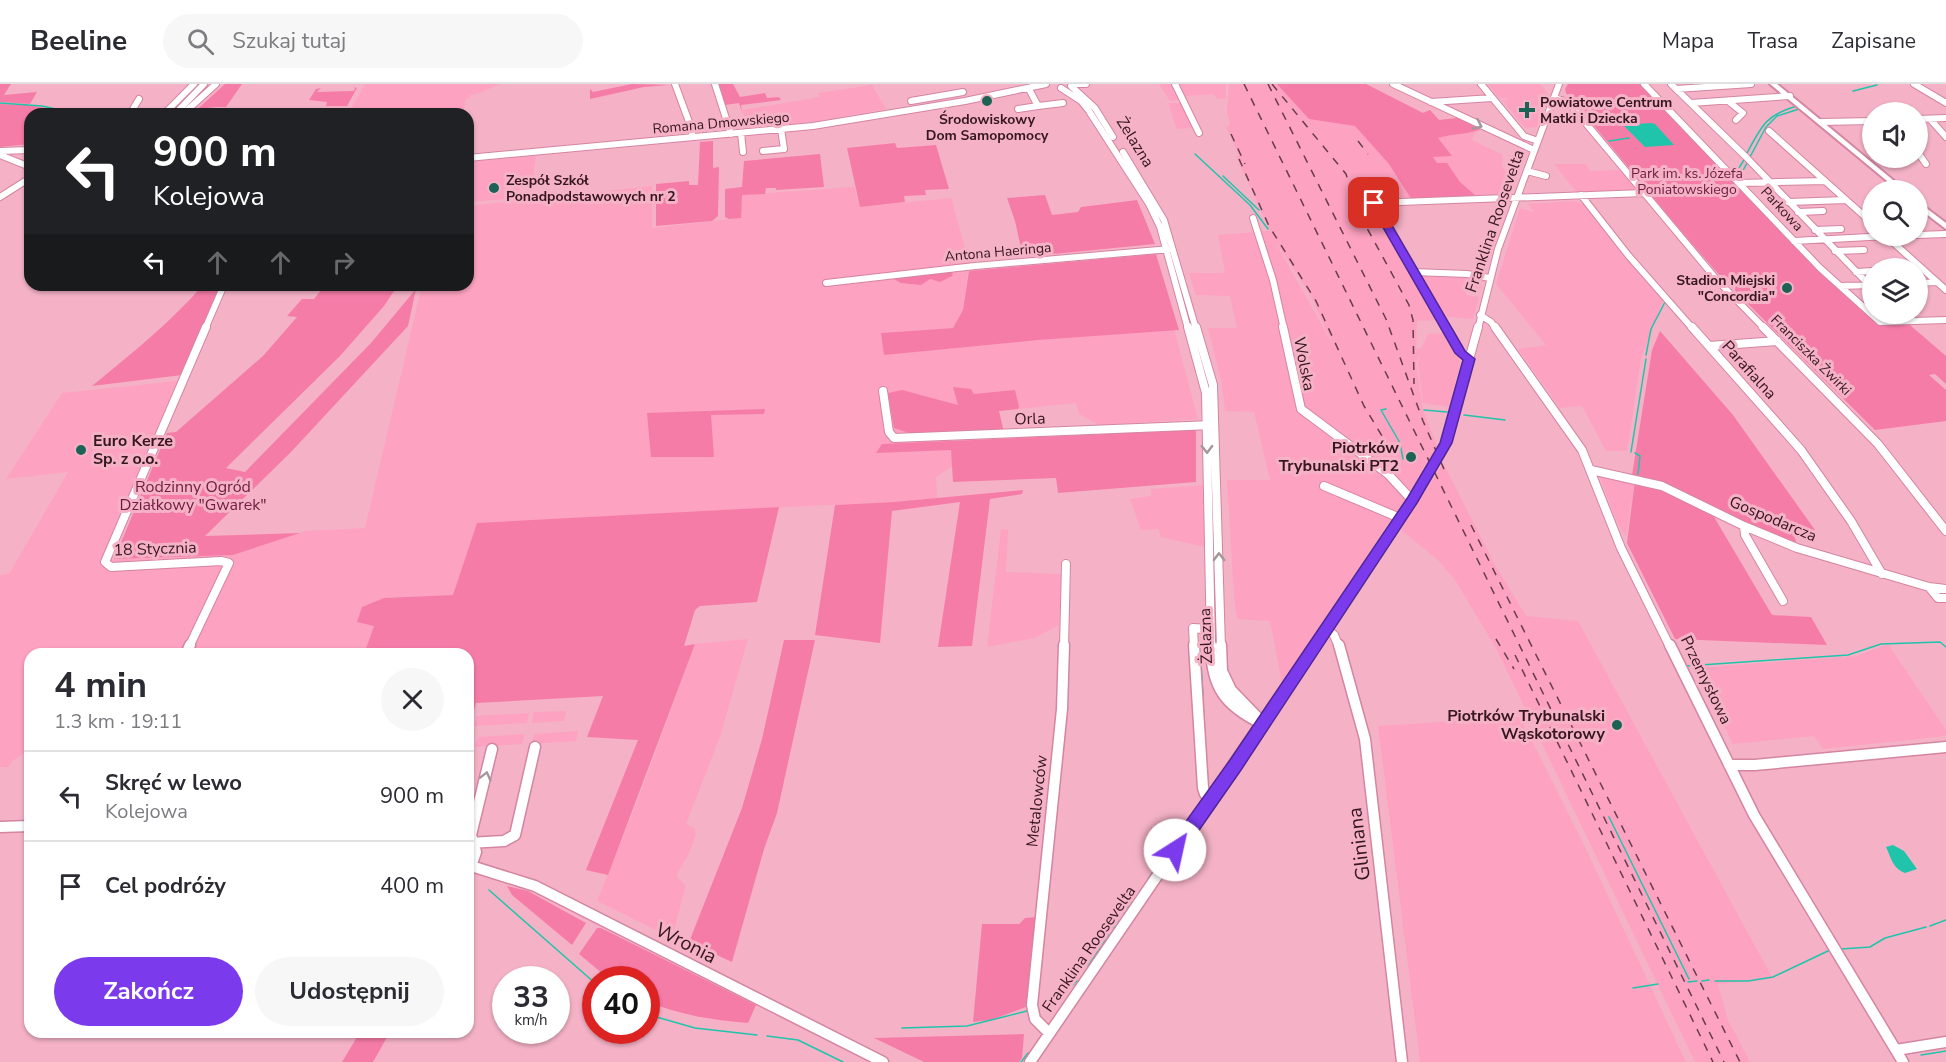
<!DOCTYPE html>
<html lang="pl">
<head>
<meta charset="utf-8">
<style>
	body { margin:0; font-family:"Nunito Sans",sans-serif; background:#f7f7f7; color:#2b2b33; height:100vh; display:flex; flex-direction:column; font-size:22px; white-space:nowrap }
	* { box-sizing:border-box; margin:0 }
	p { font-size:20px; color:#7c7c81 }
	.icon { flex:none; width:33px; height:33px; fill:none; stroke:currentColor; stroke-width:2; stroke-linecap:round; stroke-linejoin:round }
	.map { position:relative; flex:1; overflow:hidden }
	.sheet { position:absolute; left:24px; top:564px; width:450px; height:390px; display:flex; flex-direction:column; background:#fff; border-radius:18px; box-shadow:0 2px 4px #0004 }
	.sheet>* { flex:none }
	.guide { position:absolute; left:24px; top:24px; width:450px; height:183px; border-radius:18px; box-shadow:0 2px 4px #0004; background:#202124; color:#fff; overflow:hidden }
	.buttons { position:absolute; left:1862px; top:18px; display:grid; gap:12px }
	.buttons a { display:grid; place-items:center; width:66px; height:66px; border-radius:50%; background:#fff; box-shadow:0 2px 4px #0004; font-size:30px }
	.speed { position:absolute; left:492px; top:882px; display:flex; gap:12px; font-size:30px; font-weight:700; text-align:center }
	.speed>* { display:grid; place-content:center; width:78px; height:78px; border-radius:50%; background:#fff; box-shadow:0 2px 4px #0004; line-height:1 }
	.speed small { font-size:15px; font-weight:400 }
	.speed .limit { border:9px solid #d22; background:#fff; color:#111 }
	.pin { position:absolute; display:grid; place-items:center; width:51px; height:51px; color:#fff; margin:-26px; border-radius:12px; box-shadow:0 3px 9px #0006 }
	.me { position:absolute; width:66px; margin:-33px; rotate:35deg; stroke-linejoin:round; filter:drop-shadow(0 0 4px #0008) }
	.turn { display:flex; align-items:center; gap:21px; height:126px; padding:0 30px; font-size:27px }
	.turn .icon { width:78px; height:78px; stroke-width:2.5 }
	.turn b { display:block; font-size:42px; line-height:51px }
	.lanes { display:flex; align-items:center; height:57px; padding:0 30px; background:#0003; justify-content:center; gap:30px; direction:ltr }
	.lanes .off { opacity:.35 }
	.round { display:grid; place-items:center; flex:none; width:63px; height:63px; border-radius:32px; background:#f7f7f7 }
	.head { display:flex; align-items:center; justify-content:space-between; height:102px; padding:0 30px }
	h1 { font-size:36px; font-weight:700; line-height:45px }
	.action { display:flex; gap:12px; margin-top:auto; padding:12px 30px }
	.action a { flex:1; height:69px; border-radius:36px; background:#7c3aed; color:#fff; font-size:24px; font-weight:700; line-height:69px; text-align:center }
	.action a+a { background:#f7f7f7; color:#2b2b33 }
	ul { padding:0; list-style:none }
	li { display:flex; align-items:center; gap:18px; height:90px; padding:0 30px; border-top:2px solid #e1e1e2 }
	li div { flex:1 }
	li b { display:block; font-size:22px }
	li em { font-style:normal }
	header { display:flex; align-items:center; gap:36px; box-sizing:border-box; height:84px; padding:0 30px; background:#fff; border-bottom:2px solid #e1e1e2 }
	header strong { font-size:28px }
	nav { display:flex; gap:33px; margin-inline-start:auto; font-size:21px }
	.search { width:420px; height:54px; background:#f7f7f7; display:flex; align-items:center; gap:15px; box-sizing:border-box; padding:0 21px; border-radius:33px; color:#7c7c81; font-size:22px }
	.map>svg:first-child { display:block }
	.built { fill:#fda2c0; fill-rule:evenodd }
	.green { fill:#f67ca8 }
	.water { fill:#20c4ab }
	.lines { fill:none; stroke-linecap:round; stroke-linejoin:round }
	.stream { stroke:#20c4ab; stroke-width:1.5 }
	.minor-far2-casing { stroke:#d4859f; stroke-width:8 }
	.minor-far1-casing { stroke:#d4859f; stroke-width:10 }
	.minor-casing { stroke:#d4859f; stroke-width:13 }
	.major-casing { stroke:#d4859f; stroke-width:4 }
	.minor-far2 { stroke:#fff; stroke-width:6 }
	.minor-far1 { stroke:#fff; stroke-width:8 }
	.minor { stroke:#fff; stroke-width:10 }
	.major { fill:#fff; fill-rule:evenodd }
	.rail { stroke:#663e4b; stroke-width:1.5; stroke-dasharray:8 8; stroke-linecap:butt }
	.oneway { stroke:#a4969b }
	.route { fill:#7c3aed; stroke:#51269a; stroke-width:1.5 }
	.poi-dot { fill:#1c6356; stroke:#f5b2c7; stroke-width:2 }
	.labels { text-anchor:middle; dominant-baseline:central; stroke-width:6; stroke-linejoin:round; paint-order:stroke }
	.far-poi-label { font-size:14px; font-weight:bold; fill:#351621; stroke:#f5b2c7; text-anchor:start }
	.far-street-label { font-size:14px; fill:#351621; stroke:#f5b2c7 }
	.far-park-label { font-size:14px; fill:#6c1d3e; stroke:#f5b2c7 }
	.street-label { font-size:16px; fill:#351621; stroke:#f5b2c7 }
	.poi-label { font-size:16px; font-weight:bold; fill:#351621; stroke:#f5b2c7; text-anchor:end }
	.park-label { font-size:16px; fill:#6c1d3e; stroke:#f5b2c7 }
	.near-street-label { font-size:20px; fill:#351621; stroke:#f5b2c7 }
</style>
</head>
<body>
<header>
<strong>Beeline</strong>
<div class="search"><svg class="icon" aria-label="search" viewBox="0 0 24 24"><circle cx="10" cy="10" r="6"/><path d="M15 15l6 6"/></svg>Szukaj tutaj</div>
<nav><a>Mapa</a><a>Trasa</a><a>Zapisane</a></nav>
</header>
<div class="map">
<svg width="1946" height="978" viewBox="0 0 1946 978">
	<rect width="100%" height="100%" fill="#f5b2c7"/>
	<!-- built -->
	<path class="built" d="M365 0H500L477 10 469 11 471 13 466 15 463 30H411L412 26 352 29 349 28Z
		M1159 0H1226V15L1216 14 1214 10 1186 12 1187 15 1170 17Z
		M1229 0H1366L1423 29 1430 26 1439 36 1457 34 1483 44 1475 49 1472 56 1503 71 1502 81 1506 89 1518 91 1511 112 1371 117 1437 236 1417 237 1416 264 1421 265 1428 250 1445 249 1461 278 1455 299 1457 301 1450 323 1423 319 1418 280 1420 269 1416 279 1423 326 1437 362 1411 406 1282 599 1270 537 1237 535 1234 511 1227 396H1270L1254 328 1225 327 1222 301 1208 244H1237L1230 212 1196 211 1189 189H1225L1218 151 1270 147 1236 72 1239 71 1226 43 1229 42 1230 38 1227 29ZM1278 161 1311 212 1334 263 1277 161Z
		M1488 0H1540L1549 11 1543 12 1547 16 1537 43 1525 44 1502 16H1508L1506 14H1499Z
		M872 1 886 25 824 36 749 45 742 26 820 13 818 9Z
		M1168 19H1182L1192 44 1177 45Z
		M536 72 533 93 520 95 518 114 468 118V78Z
		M1554 80H1585L1591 87 1621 86 1639 107 1577 109Z
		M652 102V144L740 134 742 111 854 103 860 123 951 114 969 178 963 226 953 244 881 249 1040 255 1174 245 1198 335 1099 341 1079 330 1076 319 1000 327 949 346 953 382 936 393 937 416 682 428 453 511 384 514 364 570H30V666L12 677 9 683H0V491L9 490 68 388 6 395 62 309 177 297 101 476 233 471 305 447 365 444 422 201H468V122Z
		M1574 117 1584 120 1622 169 1663 216 1641 275 1627 367H1606L1582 322 1560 324 1518 265 1546 261 1496 200 1520 124 1534 128 1528 120Z
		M1419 190 1483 194 1481 205 1467 202 1466 211 1479 213 1473 235 1444 232Z
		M1443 379 1495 481 1526 532 1578 537 1773 895 1718 900 1728 936 1750 978H1695L1496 564 1455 496 1439 477 1401 446Z
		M1599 392 1635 396 1626 453 1617 438Z
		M1204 401V463L1161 453 1158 445 1141 446 1130 415 1151 412V405Z
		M1001 445 1008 446 1006 488 1061 490 1059 541 1034 554 987 563Z
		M748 555 720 653 686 740 694 744 696 751 688 772 678 788 677 793 685 801V804L672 854 597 817 639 713 695 560Z
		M1888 560 1946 646V652L1823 665 1814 652 1733 660 1696 584 1856 572Z
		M566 627 564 637 532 639 534 628Z
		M529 629 527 639 474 642 477 632Z
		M1520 633 1585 763 1686 978H1420L1378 642Z
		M578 647 576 657 532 660 534 650Z
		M525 650 522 660 475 663 478 653Z"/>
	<!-- green -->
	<path class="green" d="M0 0H11L4 11 37 8 30 20 0 18Z
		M225 0H242L226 23C215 23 207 22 199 30H192Z
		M632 0 669 1 644 3 590 15V5L593 8Z
		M717 0H733L740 13 765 9 767 14 779 13 781 16 741 21 742 28 739 19 725 21Z
		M1277 0H1366L1423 29 1430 26 1439 36 1457 34 1483 44C1470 51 1454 49 1438 54L1452 72 1433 73 1437 79H1447L1460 98 1477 113 1412 116 1389 80 1355 42 1309 35Z
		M1568 0H1640L1879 240 1910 241 1946 272V300L1935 290 1929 291 1946 306V337L1875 346 1735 207 1736 198 1732 194H1722C1668 134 1619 70 1566 9L1565 5Z
		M353 3 357 4 347 22H326L327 18 309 16 316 5 321 4 317 8 354 7 355 4Z
		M0 20 29 21 80 30H30V60L0 63Z
		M713 57V84L719 83 718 132 712 137 656 142V100L689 97V101H698L700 58Z
		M895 59 897 64 936 61 949 105 925 106 926 111 904 112 905 118 860 123 847 64Z
		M820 70 824 103 776 106V104H766L765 110 742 111 741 134 729 135 725 133V105L742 103 744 77Z
		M1045 111 1052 131 1078 128 1081 123 1137 116 1155 160 1023 173 1015 137 1007 114Z
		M1156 170 1179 246 1038 256 884 271 881 249 953 244 963 226 969 187Z
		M953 187 952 192 940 198 930 195 921 201 901 199 892 194Z
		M203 201H221L182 291 92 302C131 270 170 239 203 201Z
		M325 201H398L384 222 340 272 226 384 245 388 371 259 416 205 408 242 291 368 205 452 300 449 233 471 114 475 167 349 176 348 263 272 297 233 287 232 302 215H314Z
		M1660 247 1733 331 1815 446 1792 444 1797 461 1742 439 1675 404 1632 391 1652 266Z
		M953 303 971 305 974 310 1015 306 1019 323 1018 325 999 327 1004 348 936 351 932 349 912 350 894 344 888 309 902 306 958 321Z
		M765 325 764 330 711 331 714 373H651L647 329Z
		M1196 346V398L1058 409 1056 394 953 398 951 366 876 369 882 360Z
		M1635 396 1673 408 1710 426 1772 531 1811 533 1827 561 1675 555 1627 459Z
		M1023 406 1022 410 990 415 972 562 938 563 960 418 892 427 880 559 815 551 835 421 894 418Z
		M779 423 757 518 700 522 695 526 684 562 695 560 608 791 586 786 638 656 587 653 603 612 476 619 468 648V570H364L374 542 357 538 362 523 384 514 453 511 477 439Z
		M784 556H815L777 729 764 765 732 878 689 858 742 724 762 655Z
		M507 802 528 807 586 839 572 861 512 811Z
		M1036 833 1026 923 991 936 973 938 982 840H1019L1025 834Z
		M597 844H601L756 921 748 939C712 936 679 931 647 917L646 896 609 895 579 870Z
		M360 948H390L373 978H342Z
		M1024 950 1022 974 1019 978H924L874 954Z"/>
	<!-- water -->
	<path class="water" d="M1651 39 1655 40 1674 61 1645 63 1623 41Z
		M1893 761 1904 767 1917 785 1905 789C1892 784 1891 773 1886 763Z"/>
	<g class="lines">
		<!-- stream -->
		<path class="stream" d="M1853 7 1877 1
			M0 19 42 22 79 30
			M1767 42 1777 32 1799 25
			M1609 57 1629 54
			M1747 69C1762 41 1766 31 1797 22
			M1195 70 1250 121 1268 145
			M1750 73 1766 43
			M1735 90 1744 76
			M1223 92 1259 126
			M1739 94 1747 79
			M1646 271 1651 245 1665 218
			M1386 325 1381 326 1400 359 1403 375
			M1424 326 1447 328
			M1464 331 1505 336
			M1631 368 1646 275
			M1635 369 1640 372 1638 390
			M1199 558 1200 575
			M1201 579 1203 611
			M1686 582 1848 571 1881 560 1940 558 1946 563
			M1609 733 1689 895
			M1174 758 1185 743
			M1148 795 1170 764
			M489 806 596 900
			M1124 829 1144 802
			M1930 842 1946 836
			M1114 844 1119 837
			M1841 865 1870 863 1885 854 1926 843
			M1088 882 1109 851
			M1702 897 1709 896
			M1715 897H1748L1773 893 1830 866
			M1688 898 1697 897
			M1633 904 1658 900
			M1038 923 1060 913 1077 897
			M646 930 695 944 757 951
			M902 944 967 942 1027 927
			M767 952 798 956 843 978
			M1921 971 1946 967
			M1021 978 1028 969"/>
		<defs>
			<path id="minor-far2" d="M675 0 692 46V53
				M715 0 731 50
				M1073 0H1086
				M1175 0 1199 49
				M1393 0 1534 66
				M1481 0 1524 52 1538 57
				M1644 0 1820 184 1880 238 1946 236
				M1671 0 1747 74 1872 204
				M1914 0 1946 19
				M1071 2 1095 24 1113 53
				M1061 4 1081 17 1089 27 1149 120 1160 143 1188 245
				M1676 5 1751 0
				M1555 14 1568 18 1717 196 1765 245
				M911 17 963 8
				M1728 17 1743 29 1736 36
				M1431 18 1492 14
				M1691 19 1790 12
				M1038 22 1063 19
				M1018 25 1038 22 1029 5
				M130 30 139 15
				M164 30 194 0
				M175 30 204 0
				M183 30 216 0
				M1917 35 1946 34
				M1930 35 1946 53
				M1821 38 1872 37
				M1769 47 1872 139
				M741 49 743 68
				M0 67 30 66
				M763 67 784 65 781 45
				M1917 67 1926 80
				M1123 68 1164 136 1196 245
				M0 71 30 83
				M468 74 813 42 965 17 1046 0
				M1527 87 1546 92
				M1741 99 1825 97
				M1581 111 1628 171 1693 245
				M0 113 30 94
				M1788 118 1846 116
				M1798 128 1823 127
				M1253 134 1273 196 1284 245
				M1815 146 1841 145
				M1917 151 1946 150
				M1886 152 1946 206
				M1794 157 1888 152
				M1835 167 1864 166
				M1414 188 1467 190 1490 194
				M1856 188 1872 187
				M826 199 975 182 1170 165
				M1917 199 1937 198
				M1840 202 1872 201
				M1480 231 1491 238 1496 245
				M205 245 224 201
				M1447 245 1374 119 1644 109
				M1478 245 1498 165 1559 0"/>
			<path id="minor-far1" d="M1188 243 1206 309 1211 563
				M1196 243 1213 301 1221 563
				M1283 243 1301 325 1388 390 1412 416
				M1446 243 1461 269 1469 275
				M1495 243 1582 366 1621 464 1670 563
				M1692 243 1801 366 1851 437 1882 490
				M1763 243 1878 360 1946 447
				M1709 262 1777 257
				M883 307 889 348 894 354 1212 341
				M1591 386 1662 402 1744 442 1797 464 1929 503 1946 505
				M1324 402 1400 434
				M1744 442 1745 451 1783 517
				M1929 503 1938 514H1946
				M1326 545 1334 551 1339 563
				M189 563 229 479 221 477 111 483 105 478 206 243
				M1064 563 1066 480
				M1194 563 1193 544 1210 545
				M1314 563 1412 416 1446 359 1478 243"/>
			<path id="minor" d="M1194 561 1203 704 1205 710 1212 715
				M1211 561C1211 603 1225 622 1263 640
				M1221 561 1222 587 1231 606 1261 637
				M1339 561 1365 655 1402 978
				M1670 561 1754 731 1903 978
				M186 570 190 561
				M1729 681H1755L1946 663
				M0 743 30 742
				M468 759 504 757 515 751 535 663
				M468 781 535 802 883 978
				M471 782 476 768 471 751 492 665
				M1049 949 1035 935 1032 921 1062 625 1064 561
				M1896 966 1946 958
				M1030 978 1315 561"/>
			<path id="major" d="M1770 0H1777L1905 106H1898Z
				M1917 117 1946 139V145L1917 123Z"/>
		</defs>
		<!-- minor-far2 casing -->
		<use href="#minor-far2" class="minor-far2-casing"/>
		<!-- minor-far1 casing -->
		<use href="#minor-far1" class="minor-far1-casing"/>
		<!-- minor casing -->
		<use href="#minor" class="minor-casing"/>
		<!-- major casing -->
		<use href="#major" class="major-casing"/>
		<!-- minor-far2 -->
		<use href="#minor-far2" class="minor-far2"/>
		<!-- minor-far1 -->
		<use href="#minor-far1" class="minor-far1"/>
		<!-- minor -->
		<use href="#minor" class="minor"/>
		<!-- major -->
		<use href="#major" class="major"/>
		<!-- rail -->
		<path class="rail" d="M1244 0 1724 978
			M1268 0 1386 235 1423 337 1447 392
			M1272 0 1346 90 1356 124 1409 221 1413 236 1414 300
			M1231 50 1245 80
			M1358 57 1368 70
			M1239 75 1269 142 1316 217 1364 322 1388 362
			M1471 441 1740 978
			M1496 555 1514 585
			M1515 571 1713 978"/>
	</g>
	<!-- one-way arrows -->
	<defs><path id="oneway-chevron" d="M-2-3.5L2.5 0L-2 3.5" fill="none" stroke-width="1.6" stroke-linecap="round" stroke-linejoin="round" transform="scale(1.5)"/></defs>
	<g class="oneway">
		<use href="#oneway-chevron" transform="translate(1478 41) rotate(25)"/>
		<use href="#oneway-chevron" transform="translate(1207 365) rotate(89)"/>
		<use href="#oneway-chevron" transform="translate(1219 473) rotate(-91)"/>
		<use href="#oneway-chevron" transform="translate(486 692) rotate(-76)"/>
	</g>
	<!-- route -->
	<path class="route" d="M1374 116 1379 119 1465 267 1475 275 1452 359 1417 419 1241 686 1181 772 1175 774 1169 772 1167 766 1169 761 1230 676 1408 413 1440 359 1463 276 1455 269 1369 119Z"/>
	<!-- markers -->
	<g class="poi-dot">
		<circle cx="987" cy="17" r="6"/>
		<path d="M1524 17h6v6h6v6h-6v6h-6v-6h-6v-6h6z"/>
		<circle cx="494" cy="104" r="6"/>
		<circle cx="1787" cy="204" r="6"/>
		<circle cx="81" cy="366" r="6"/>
		<circle cx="1411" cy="373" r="6"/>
		<circle cx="1617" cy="641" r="6"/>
	</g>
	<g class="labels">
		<!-- far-poi labels -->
		<g class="far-poi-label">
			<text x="1540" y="18">Powiatowe Centrum<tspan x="1540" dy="16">Matki i Dziecka</tspan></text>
			<text x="987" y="35" text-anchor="middle">Środowiskowy<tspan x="987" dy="16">Dom Samopomocy</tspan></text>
			<text x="506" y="96">Zespół Szkół<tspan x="506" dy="16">Ponadpodstawowych nr 2</tspan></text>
			<text x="1775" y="196" text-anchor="end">Stadion Miejski<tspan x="1775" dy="16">"Concordia"</tspan></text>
		</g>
		<!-- far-street labels -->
		<g class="far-street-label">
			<text transform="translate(721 39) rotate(-5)">Romana Dmowskiego</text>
			<text transform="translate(1782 125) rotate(47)">Parkowa</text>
			<text transform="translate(998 168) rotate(-5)">Antona Haeringa</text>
			<text transform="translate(1811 271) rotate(45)">Franciszka Żwirki</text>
		</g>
		<!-- far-park labels -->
		<g class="far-park-label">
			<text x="1687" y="89">Park im. ks. Józefa<tspan x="1687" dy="16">Poniatowskiego</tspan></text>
		</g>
		<!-- street labels -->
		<g class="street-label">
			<text transform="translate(1135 58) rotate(58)">Żelazna</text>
			<text transform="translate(1495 137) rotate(-71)">Franklina Roosevelta</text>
			<text transform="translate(1304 280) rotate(79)">Wolska</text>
			<text transform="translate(1749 286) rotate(48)">Parafialna</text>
			<text transform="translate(1030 335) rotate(-2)">Orla</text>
			<text transform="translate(1773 435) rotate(23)">Gospodarcza</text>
			<text transform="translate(155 465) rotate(-2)">18 Stycznia</text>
			<text transform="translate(1206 552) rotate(-92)">Żelazna</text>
			<text transform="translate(1706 596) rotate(64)">Przemysłowa</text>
			<text transform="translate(1037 717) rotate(-84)">Metalowców</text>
			<text transform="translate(1089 865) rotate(-55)">Franklina Roosevelta</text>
		</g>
		<!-- poi labels -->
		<g class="poi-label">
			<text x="93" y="357" text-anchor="start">Euro Kerze<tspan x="93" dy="18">Sp. z o.o.</tspan></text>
			<text x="1399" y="364">Piotrków<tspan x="1399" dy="18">Trybunalski PT2</tspan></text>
			<text x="1605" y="632">Piotrków Trybunalski<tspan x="1605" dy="18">Wąskotorowy</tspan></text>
		</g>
		<!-- park labels -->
		<g class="park-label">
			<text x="193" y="403">Rodzinny Ogród<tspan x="193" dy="18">Działkowy "Gwarek"</tspan></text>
		</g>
		<!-- near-street labels -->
		<g class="near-street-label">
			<text transform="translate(1359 760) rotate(-97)">Gliniana</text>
			<text transform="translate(686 859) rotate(27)">Wronia</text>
		</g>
	</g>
</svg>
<div class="buttons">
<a><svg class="icon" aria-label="sound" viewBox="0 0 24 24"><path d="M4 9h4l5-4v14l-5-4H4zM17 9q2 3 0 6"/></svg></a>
<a><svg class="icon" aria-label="search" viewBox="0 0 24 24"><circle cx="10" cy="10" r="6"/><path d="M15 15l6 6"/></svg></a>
<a><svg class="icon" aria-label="layers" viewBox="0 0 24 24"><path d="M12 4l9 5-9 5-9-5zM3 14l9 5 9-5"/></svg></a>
</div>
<div class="speed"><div>33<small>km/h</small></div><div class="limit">40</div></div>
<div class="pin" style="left:1374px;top:119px;background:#d93025"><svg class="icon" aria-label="arrive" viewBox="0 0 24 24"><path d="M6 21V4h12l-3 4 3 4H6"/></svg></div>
<svg class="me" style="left:1175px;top:766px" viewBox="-20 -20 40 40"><circle r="19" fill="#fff"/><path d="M0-13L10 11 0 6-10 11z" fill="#7c3aed"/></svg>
<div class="guide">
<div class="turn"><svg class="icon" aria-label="left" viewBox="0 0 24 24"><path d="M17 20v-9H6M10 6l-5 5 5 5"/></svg><div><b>900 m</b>Kolejowa</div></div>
<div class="lanes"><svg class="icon" aria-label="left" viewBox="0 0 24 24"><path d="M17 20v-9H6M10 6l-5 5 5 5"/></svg><svg class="icon off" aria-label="ahead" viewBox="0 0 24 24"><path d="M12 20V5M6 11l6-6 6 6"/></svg><svg class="icon off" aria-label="ahead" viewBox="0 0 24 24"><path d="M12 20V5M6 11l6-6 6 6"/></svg><svg class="icon off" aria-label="right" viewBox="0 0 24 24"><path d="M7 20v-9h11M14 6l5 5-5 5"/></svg></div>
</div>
<section class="sheet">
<div class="head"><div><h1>4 min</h1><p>1.3 km · 19:11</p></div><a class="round"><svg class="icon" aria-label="close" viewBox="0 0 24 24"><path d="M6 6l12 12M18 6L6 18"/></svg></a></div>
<ul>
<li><svg class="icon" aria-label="left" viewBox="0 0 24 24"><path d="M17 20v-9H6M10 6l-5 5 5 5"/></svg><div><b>Skręć w lewo</b><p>Kolejowa</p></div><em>900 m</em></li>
<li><svg class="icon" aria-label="arrive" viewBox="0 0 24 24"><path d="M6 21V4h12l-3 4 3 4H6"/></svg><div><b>Cel podróży</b></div><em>400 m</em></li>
</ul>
<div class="action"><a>Zakończ</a><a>Udostępnij</a></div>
</section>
</div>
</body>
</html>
